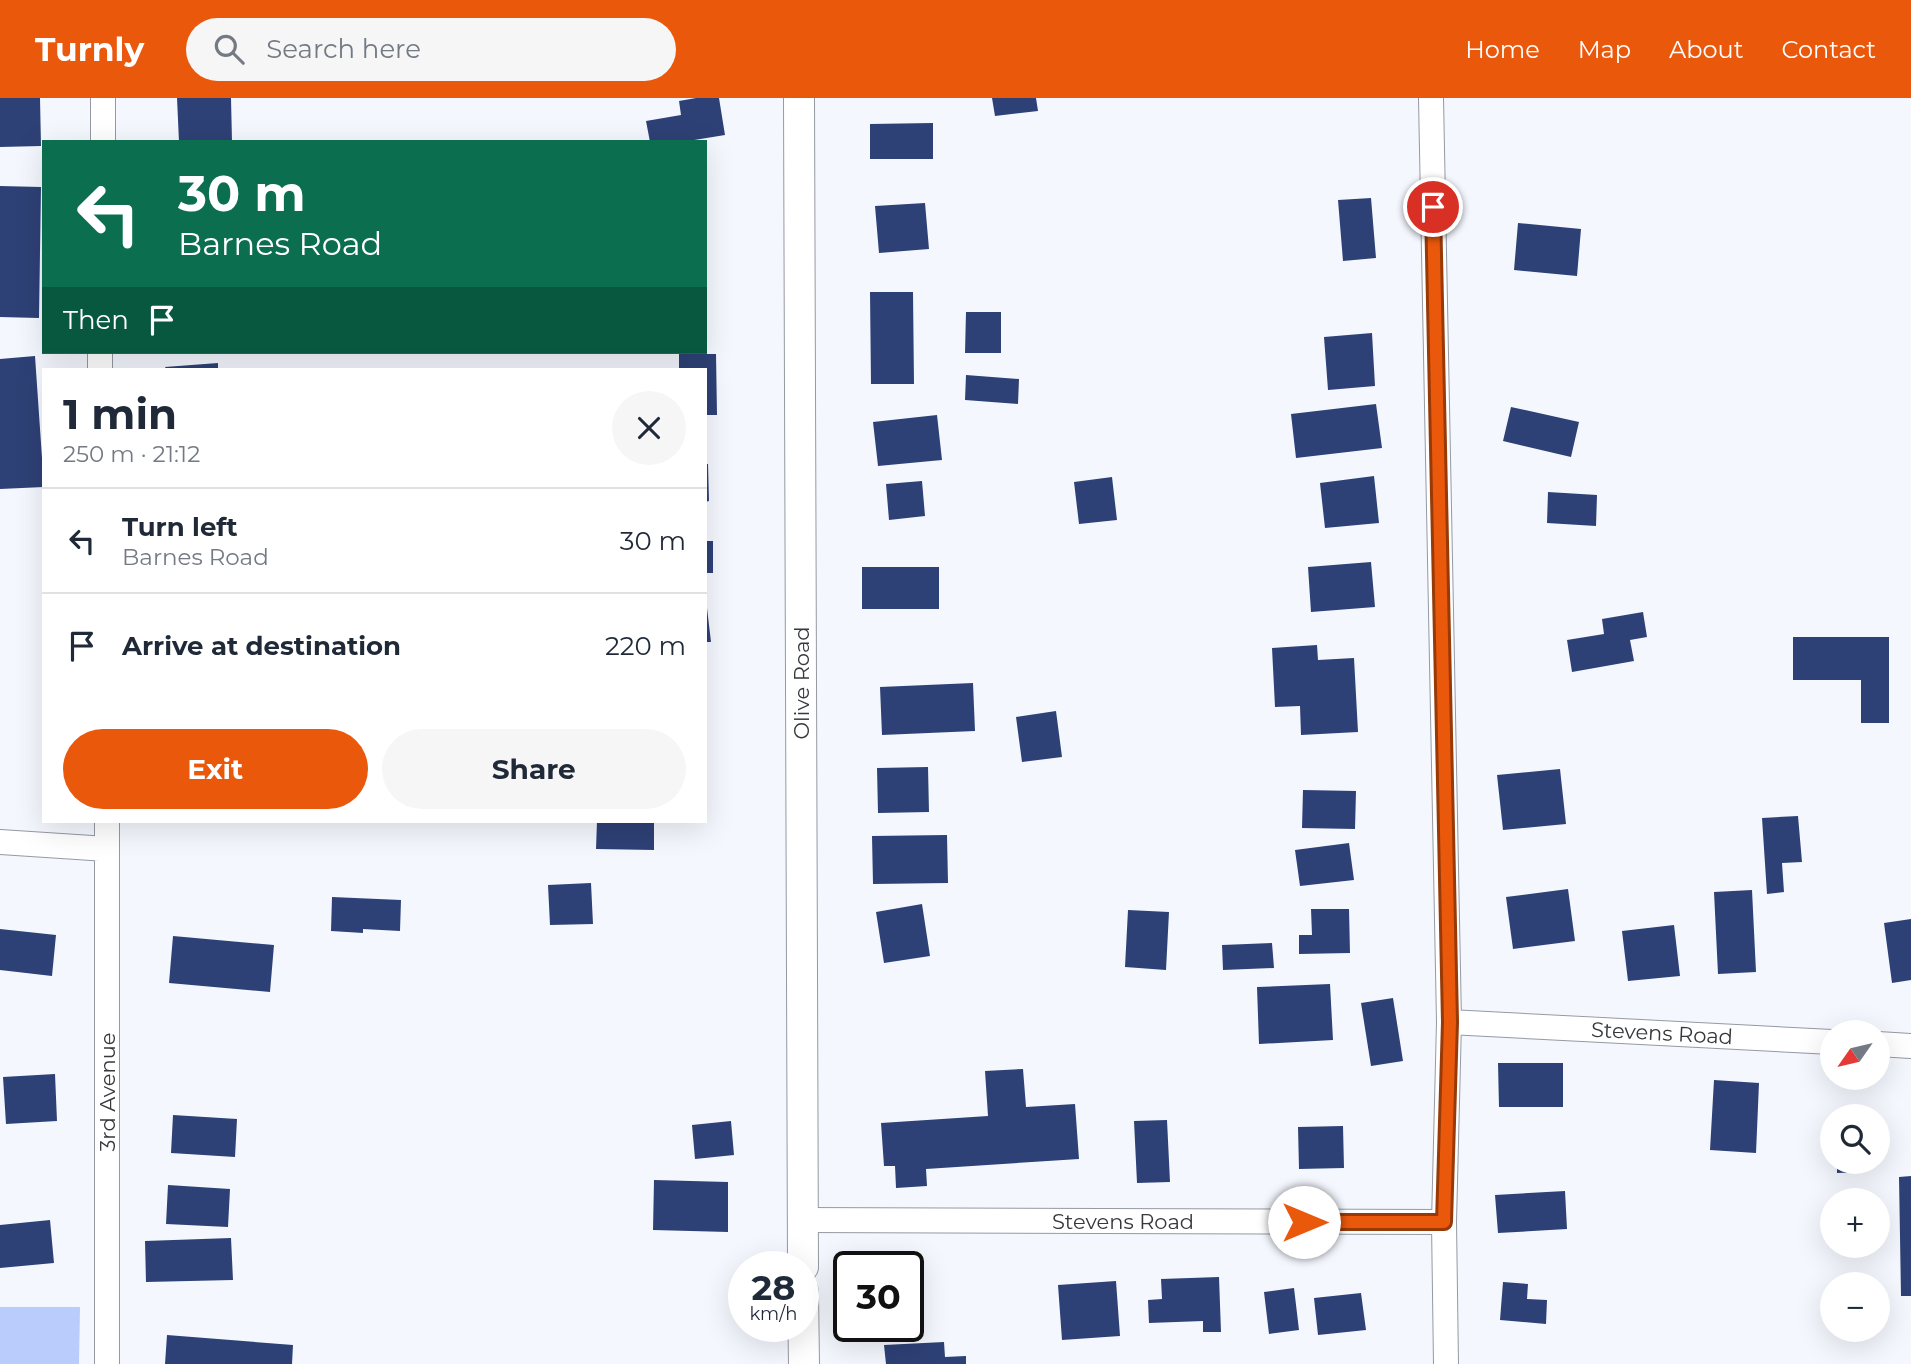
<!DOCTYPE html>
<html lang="en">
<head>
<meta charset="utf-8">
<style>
	body { margin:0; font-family:Montserrat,sans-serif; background:#f6f6f7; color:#1f2937; height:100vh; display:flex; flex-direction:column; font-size:26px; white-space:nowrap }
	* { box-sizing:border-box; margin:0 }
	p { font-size:23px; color:#747a83 }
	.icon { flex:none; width:38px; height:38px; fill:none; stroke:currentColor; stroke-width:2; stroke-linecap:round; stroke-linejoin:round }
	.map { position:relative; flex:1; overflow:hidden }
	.details { position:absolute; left:42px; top:270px; width:665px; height:455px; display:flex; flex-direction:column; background:#fff; border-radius:0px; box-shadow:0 7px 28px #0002 }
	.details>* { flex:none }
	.guide { position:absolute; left:42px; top:42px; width:665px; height:214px; border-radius:0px; box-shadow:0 7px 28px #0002; background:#0b6e4f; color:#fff; overflow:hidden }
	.needle { width:46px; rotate:236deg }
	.controls { position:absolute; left:1820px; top:922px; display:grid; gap:14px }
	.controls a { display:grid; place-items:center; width:70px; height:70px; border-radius:50%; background:#fff; box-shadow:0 7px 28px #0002; font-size:35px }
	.speed { position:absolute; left:728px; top:1153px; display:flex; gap:14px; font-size:35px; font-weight:700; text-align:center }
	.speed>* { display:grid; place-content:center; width:91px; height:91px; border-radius:50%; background:#fff; box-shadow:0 7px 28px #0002; line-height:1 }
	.speed small { font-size:18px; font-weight:400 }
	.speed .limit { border:4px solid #111; border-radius:10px; background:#fff; color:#111 }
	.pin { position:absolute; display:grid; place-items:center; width:60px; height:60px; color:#fff; margin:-30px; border:4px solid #fff; border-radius:50%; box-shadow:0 2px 7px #0007 }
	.me { position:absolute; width:77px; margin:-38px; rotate:90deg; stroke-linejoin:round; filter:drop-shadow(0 0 5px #0008) }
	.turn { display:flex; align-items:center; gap:24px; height:147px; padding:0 21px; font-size:32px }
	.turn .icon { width:91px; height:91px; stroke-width:2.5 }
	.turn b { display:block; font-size:49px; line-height:60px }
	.then { display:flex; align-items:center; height:66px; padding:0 21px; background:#0003; gap:14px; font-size:26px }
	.round { display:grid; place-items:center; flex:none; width:74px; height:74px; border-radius:37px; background:#f6f6f7 }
	.head { display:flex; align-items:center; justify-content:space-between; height:119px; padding:0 21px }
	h1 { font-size:42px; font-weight:700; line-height:52px }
	.action { display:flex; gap:14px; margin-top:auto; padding:14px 21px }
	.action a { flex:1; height:80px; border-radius:42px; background:#ea580c; color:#fff; font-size:28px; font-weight:700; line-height:80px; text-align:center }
	.action a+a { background:#f6f6f7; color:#1f2937 }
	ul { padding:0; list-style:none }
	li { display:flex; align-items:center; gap:21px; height:105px; padding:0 21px; border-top:2px solid #e0e1e3 }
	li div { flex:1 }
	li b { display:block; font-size:26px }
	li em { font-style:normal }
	header { display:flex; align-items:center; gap:42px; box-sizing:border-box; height:98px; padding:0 35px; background:#ea580c; color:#fff }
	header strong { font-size:33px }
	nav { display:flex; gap:38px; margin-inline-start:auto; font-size:24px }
	.search { width:490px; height:63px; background:#f6f6f7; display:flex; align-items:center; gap:18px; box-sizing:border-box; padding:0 24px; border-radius:38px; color:#747a83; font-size:26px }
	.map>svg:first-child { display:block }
	.green { fill:#b9ccfb }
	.building { fill:#2e4176 }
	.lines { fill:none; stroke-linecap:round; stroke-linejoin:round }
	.minor-casing { stroke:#9499a3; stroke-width:26 }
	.tertiary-casing { stroke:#9499a3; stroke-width:32 }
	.minor { stroke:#fff; stroke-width:24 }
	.tertiary { stroke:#fff; stroke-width:30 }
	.route-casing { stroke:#983908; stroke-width:18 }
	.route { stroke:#ea580c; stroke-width:12 }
	.labels { text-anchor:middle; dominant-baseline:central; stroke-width:7; stroke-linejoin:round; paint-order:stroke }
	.street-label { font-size:21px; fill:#36383c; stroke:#fff }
</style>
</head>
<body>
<header>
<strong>Turnly</strong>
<div class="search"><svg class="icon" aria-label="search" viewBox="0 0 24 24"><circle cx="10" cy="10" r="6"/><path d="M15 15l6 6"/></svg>Search here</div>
<nav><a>Home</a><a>Map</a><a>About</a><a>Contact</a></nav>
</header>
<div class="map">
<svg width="1911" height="1266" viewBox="0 0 1911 1266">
	<rect width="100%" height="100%" fill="#f4f7fe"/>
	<!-- green -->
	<path class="green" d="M0 1209H80L79 1266H0Z"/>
	<!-- building -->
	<path class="building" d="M0 0H40L41 48 0 49Z
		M177 0H231L232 44H179Z
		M696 0H719L725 37 682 44H650L646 23 681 17 679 3Z
		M992 0H1036L1038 13 995 18Z
		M933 25V61H870V26Z
		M0 88 41 89 39 220 0 219Z
		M1371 100 1376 160 1343 163 1338 102Z
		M925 105 929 151 879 155 875 108Z
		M1518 125 1581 131 1577 178 1514 172Z
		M870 194H913L914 286H871Z
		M966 214H1001V255H965Z
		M1372 235 1375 288 1328 292 1324 239Z
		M679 256H716L717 317H705V271H679Z
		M35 258 44 389 0 391V261Z
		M218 265V271H166L165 269Z
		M966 277 1019 281 1018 306 965 302Z
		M1376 306 1382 350 1296 360 1291 316Z
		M1511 309 1579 324 1571 359 1503 343Z
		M937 317 942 362 878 368 873 324Z
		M705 366H708L709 403 705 404Z
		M1374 378 1379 425 1325 430 1320 385Z
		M1112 379 1117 422 1079 426 1074 384Z
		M922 383 925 418 889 422 886 386Z
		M1548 394 1597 397 1596 428 1547 425Z
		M705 443H713V475H705Z
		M1371 464 1375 509 1311 514 1308 469Z
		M862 469H939V511H862Z
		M705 510H707L711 544H705Z
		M1643 514 1647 539 1630 542 1634 563 1572 574 1567 542 1604 536 1602 521Z
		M1793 539H1889V625H1861V582H1793Z
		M1317 547 1318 562 1354 560 1358 634 1301 637 1300 608 1275 609 1272 550Z
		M973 585 975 633 882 637 880 589Z
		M1056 613 1062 659 1022 664 1016 619Z
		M928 669 929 714 878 715 877 670Z
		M1560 671 1566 726 1503 732 1497 677Z
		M1303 692 1356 693 1355 731 1302 730Z
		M1798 718 1802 764 1782 765 1784 794 1767 796 1762 720Z
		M597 723H654V752L596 751Z
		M947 737 948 785 873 786 872 738Z
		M1349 745 1354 782 1300 788 1295 752Z
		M591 785 593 826 550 827 548 787Z
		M1568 791 1575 843 1513 851 1506 799Z
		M1752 792 1756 874 1718 876 1714 794Z
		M332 799 401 802 400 833 363 831V835L331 833Z
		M922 806 930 858 884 865 876 814Z
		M1311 811H1349L1350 855 1299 856V837H1312Z
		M1128 812 1169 814 1166 872 1125 869Z
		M1911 821V882L1892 885 1884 825Z
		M1674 827 1680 878 1628 883 1622 833Z
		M0 831 56 837 52 878 0 872Z
		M173 838 274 847 270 894 169 885Z
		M1272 845 1274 870 1223 872 1222 847Z
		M1330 886 1333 942 1259 946 1257 889Z
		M1393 900 1403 963 1371 968 1361 905Z
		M1498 965H1563V1009H1499Z
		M1023 971 1026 1009 1075 1006 1079 1061 926 1071 927 1088 896 1090 895 1068H884L881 1025 988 1018 985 973Z
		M55 976 57 1023 6 1026 3 979Z
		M1714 982 1759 985 1756 1055 1710 1052Z
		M173 1017 237 1021 235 1059 171 1055Z
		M1167 1022 1170 1084 1137 1085 1134 1023Z
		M731 1023 734 1057 695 1061 692 1027Z
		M1343 1028 1344 1070 1299 1071 1298 1029Z
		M1837 1064H1865V1074L1837 1075Z
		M1911 1078V1198H1901L1899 1079Z
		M654 1082 728 1084V1134L653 1132Z
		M168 1087 230 1091 228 1129 166 1126Z
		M1565 1093 1567 1131 1498 1135 1495 1097Z
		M50 1122 54 1165 0 1170V1127Z
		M231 1140 233 1182 146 1184 145 1143Z
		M1219 1179 1221 1234H1203V1223L1149 1225 1148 1202 1162 1201 1161 1181Z
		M1116 1183 1120 1238 1062 1242 1058 1187Z
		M1503 1184 1528 1186 1527 1201 1547 1202 1546 1226 1500 1222Z
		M1294 1190 1299 1232 1269 1236 1264 1194Z
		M1361 1195 1366 1232 1318 1237 1314 1200Z
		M167 1237 293 1247 292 1266H165Z
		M944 1244 945 1259 966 1258V1266H886L884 1247Z"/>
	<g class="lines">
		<defs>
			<path id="minor" d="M1431 0 1449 924 1444 1124 1446 1266
				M103 44V0
				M100 254V271
				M107 723V1266
				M0 744 107 751
				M1449 924 1832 944
				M1878 946 1911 948
				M802 1122 1444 1124"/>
			<path id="tertiary" d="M799 0 803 1169
				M803 1194 804 1266"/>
		</defs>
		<!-- minor casing -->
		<use href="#minor" class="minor-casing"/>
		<!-- tertiary casing -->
		<use href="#tertiary" class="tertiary-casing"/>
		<!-- minor -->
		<use href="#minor" class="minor"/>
		<!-- tertiary -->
		<use href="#tertiary" class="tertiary"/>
	</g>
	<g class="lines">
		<defs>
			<path id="route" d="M1304 1124H1444L1450 924 1433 109"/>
		</defs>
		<!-- route casing -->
		<use href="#route" class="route-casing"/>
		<!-- route -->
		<use href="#route" class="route"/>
	</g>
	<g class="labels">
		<!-- street labels -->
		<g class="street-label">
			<text transform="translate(801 585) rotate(-90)">Olive Road</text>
			<text transform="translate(1662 935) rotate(3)">Stevens Road</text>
			<text transform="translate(107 994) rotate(-90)">3rd Avenue</text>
			<text x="1123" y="1123">Stevens Road</text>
		</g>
	</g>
</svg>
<div class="controls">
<a><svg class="needle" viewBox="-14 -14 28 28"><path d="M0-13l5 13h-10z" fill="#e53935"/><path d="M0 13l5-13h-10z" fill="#747a83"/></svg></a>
<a><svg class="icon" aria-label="search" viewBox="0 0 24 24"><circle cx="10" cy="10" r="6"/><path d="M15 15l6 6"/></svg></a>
<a>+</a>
<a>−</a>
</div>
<div class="speed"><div>28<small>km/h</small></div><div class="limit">30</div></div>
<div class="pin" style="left:1433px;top:109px;background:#d93025"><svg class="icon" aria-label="arrive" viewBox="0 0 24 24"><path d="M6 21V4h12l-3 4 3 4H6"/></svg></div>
<svg class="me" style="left:1304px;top:1124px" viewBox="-20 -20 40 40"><circle r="19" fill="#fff"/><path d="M0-13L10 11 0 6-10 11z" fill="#ea580c"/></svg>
<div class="guide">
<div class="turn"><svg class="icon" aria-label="left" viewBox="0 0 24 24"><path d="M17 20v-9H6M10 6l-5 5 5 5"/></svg><div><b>30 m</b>Barnes Road</div></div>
<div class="then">Then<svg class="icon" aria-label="arrive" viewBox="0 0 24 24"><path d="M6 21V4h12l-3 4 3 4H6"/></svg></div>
</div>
<section class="details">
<div class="head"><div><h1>1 min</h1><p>250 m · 21:12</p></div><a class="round"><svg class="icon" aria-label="close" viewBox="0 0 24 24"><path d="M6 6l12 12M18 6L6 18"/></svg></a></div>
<ul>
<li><svg class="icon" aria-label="left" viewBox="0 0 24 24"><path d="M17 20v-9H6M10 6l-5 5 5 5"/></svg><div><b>Turn left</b><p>Barnes Road</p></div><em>30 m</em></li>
<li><svg class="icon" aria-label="arrive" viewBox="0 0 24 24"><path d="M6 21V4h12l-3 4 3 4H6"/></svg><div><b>Arrive at destination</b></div><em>220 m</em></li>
</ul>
<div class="action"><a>Exit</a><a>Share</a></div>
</section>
</div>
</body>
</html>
